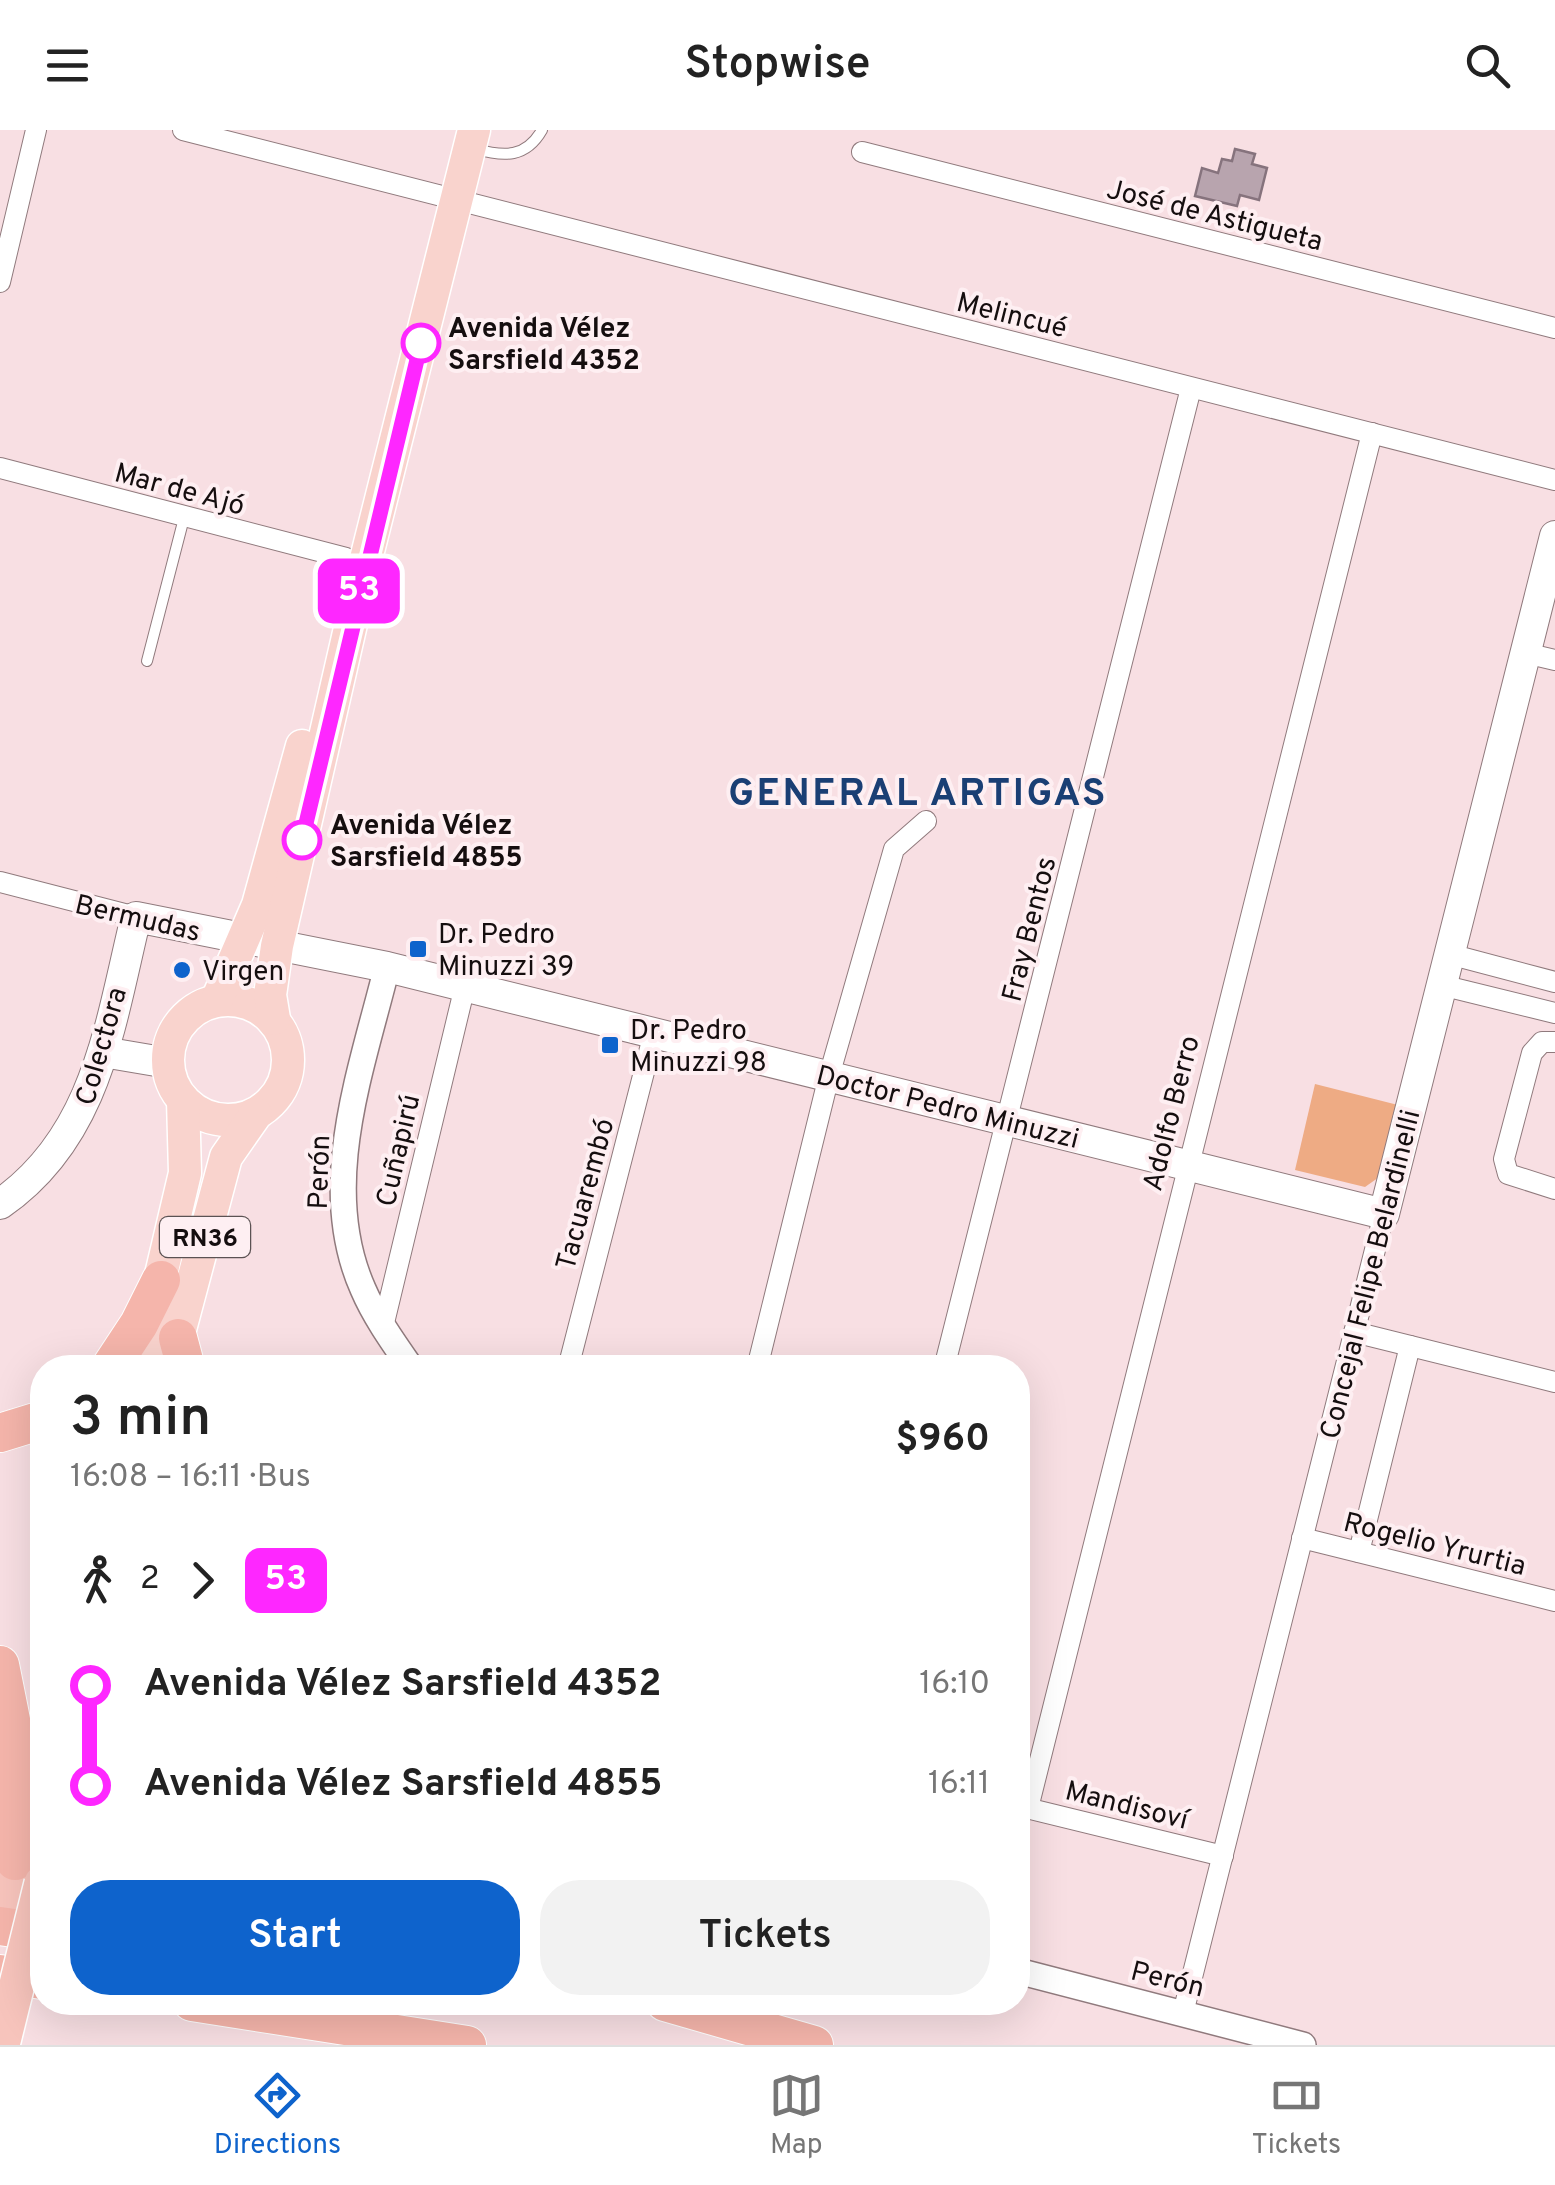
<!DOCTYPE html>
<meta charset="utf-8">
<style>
body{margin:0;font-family:Overpass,sans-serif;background:#f2f2f2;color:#222;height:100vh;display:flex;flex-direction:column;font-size:38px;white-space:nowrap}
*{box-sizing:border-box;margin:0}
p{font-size:32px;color:#767676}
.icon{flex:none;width:55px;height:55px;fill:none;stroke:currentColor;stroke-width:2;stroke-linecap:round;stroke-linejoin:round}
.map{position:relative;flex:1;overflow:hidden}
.side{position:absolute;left:30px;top:1225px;width:1000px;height:660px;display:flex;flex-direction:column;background:#fff;border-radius:40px;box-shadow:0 10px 40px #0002}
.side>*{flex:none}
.badge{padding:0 20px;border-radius:15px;font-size:35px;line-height:65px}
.map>.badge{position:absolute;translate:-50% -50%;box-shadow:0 0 0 5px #fff}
.legs{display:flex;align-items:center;gap:15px;height:110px;padding:0 40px;font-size:32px}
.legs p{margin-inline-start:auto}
.summary{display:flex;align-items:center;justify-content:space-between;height:170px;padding:0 40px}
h1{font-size:55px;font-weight:600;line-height:75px}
.primary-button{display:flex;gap:20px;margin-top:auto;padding:20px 40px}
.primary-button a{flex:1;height:115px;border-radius:40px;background:#0e63cc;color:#fff;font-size:40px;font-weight:600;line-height:115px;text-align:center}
.primary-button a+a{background:#f2f2f2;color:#222}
ul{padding:0 40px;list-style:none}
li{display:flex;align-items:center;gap:35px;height:100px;font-size:38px}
li i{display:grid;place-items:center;width:15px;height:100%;margin:0 12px;background:currentColor}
li i::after{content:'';width:25px;height:25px;margin:-12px;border:8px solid;border-radius:50%;background:#fff}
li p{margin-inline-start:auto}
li:first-child i{background:linear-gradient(#0000 50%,currentColor 0)}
li:last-child i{background:linear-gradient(currentColor 50%,#0000 0)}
header{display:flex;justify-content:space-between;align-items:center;height:130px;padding:0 40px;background:#fff;font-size:45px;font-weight:600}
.dock{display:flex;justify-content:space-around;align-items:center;height:140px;border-top:2px solid #e0e0e0;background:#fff;font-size:28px;color:#767676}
.dock a{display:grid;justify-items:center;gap:5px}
.dock .selected{color:#0e63cc}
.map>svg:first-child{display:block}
.green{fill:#eeab84}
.building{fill:#b8a4ae;stroke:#86737d;stroke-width:2.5}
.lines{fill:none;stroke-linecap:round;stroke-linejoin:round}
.service-casing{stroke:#907a7d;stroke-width:12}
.minor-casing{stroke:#907a7d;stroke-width:22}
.tertiary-casing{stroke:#907a7d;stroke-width:28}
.secondary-casing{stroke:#907a7d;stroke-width:32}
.primary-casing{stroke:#fff;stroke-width:35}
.trunk-casing{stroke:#fff;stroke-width:38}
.motorway-casing{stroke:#fff;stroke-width:40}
.service{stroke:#fff;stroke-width:10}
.minor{stroke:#fff;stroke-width:20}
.tertiary{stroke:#fff;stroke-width:25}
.secondary{stroke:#fff;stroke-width:30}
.primary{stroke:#f9d3cd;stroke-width:32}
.trunk{stroke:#f7c4bc;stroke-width:35}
.motorway{stroke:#f5b5ab;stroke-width:38}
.trunk-bridge-casing{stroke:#fff;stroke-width:38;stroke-linecap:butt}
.trunk-bridge{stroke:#f7c4bc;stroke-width:35}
.line-1-casing{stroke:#fff;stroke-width:22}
.line-1{stroke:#fe27ff;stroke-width:15}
.stop-1-dot{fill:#fff;stroke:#fe27ff;stroke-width:5}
.poi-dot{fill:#0e63cc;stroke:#feeff2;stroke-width:4}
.labels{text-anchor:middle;stroke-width:8;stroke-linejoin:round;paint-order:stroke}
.shield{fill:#feeff2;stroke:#5b5253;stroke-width:2.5}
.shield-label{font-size:25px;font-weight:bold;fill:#150e0f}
.street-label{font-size:28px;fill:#150e0f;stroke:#feeff2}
.stop-label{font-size:28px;font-weight:bold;fill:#150e0f;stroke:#feeff2;text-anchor:start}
.poi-label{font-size:28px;fill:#150e0f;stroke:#feeff2;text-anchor:start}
.district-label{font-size:38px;font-weight:bold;letter-spacing:2.5px;fill:#1a3f74;stroke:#feeff2}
</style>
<header><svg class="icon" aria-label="menu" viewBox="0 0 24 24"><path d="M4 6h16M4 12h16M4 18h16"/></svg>Stopwise<svg class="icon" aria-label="search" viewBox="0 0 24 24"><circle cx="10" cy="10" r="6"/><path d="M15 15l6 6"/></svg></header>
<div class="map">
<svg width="1555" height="1915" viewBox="0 0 1555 1915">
<rect width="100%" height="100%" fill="#f8dfe3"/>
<path class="green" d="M1315 954 1398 975 1382 1045 1365 1057 1295 1040Z"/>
<path class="building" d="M1235 19 1255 24 1252 34 1267 38 1259 70 1240 65 1237 76 1195 66 1202 38 1218 43 1222 29 1232 31Z"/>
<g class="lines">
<defs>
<g id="service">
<path d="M476 19C504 27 526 28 542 0"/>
<path d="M147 531 184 388"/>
</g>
<g id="minor">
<path d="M183 0 1555 350"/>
<path d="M862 22 1555 198"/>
<path d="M0 152 36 0"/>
<path d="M0 338 346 428"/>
<path d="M1525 523 1555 530"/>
<path d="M0 752 136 787"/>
<path d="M1449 824 1555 852"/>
<path d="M1441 855 1555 883"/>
<path d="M1555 912H1542L1532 923 1504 1029 1508 1044 1555 1059"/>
<path d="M383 1197 465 856"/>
<path d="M1354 1202 1555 1252"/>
<path d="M568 1238 654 903"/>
<path d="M757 1238 829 946 894 719 926 691"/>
<path d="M944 1238 1191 258"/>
<path d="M1302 1408 1555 1471"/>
<path d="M1359 1422 1410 1216"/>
<path d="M1018 1676 1223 1726"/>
<path d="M1028 1678 1372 303"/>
<path d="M1183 1883 1384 1084"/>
</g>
<g id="tertiary">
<path d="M387 837C362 939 317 1056 363 1159 375 1187 393 1212 411 1238"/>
<path d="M1018 1841 1303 1915"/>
</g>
<g id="secondary">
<path d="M103 922 168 933"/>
<path d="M0 1074C97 1007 110 894 136 787L387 837 1384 1084 1555 406"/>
</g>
<g id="primary">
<circle cx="228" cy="930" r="60"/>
<path d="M217 870 258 775 302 616"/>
<path d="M274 889 270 865 277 816 365 433 474 0"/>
<path d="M171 1233 226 1027 256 984"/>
<path d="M139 1238 185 1043 183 970"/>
<path d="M22 1702 42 1619"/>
</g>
<path id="trunk" d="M0 1793 15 1731"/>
<g id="motorway">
<path d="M178 1208 186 1238"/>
<path d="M110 1238 139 1194 161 1150"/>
<path d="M0 1303 42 1290"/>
<path d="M0 1535 13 1600 15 1731"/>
<path d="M0 1796 42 1802"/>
<path d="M0 1844 42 1850"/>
<path d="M192 1872 467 1915"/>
<path d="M665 1872 814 1915"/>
</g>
</defs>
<use href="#service" class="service-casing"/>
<use href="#minor" class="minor-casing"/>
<use href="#tertiary" class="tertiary-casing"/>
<use href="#secondary" class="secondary-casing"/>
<use href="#primary" class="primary-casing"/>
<use href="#trunk" class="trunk-casing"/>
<use href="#motorway" class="motorway-casing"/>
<use href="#service" class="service"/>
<use href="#minor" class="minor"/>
<use href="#tertiary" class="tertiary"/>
<use href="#secondary" class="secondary"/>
<use href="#primary" class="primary"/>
<use href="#trunk" class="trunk"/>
<use href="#motorway" class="motorway"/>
<defs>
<path id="trunk-bridge" d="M2 1915 42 1753"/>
</defs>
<use href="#trunk-bridge" class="trunk-bridge-casing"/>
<use href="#trunk-bridge" class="trunk-bridge"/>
</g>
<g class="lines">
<defs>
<path id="line-1" d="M302 710 421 213"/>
</defs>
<use href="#line-1" class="line-1-casing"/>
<use href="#line-1" class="line-1"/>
</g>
<g class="stop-1-dot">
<circle cx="421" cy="213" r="18"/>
<circle cx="302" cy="710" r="18"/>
</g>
<g class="poi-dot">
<rect x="408" y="809" width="20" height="20" rx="5"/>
<circle cx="182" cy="840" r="10"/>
<rect x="600" y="905" width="20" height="20" rx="5"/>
</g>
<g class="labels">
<rect class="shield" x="160" y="1087" width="90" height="40" rx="8"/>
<g class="shield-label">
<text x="205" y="1116">RN36</text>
</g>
<g class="street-label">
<text transform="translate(1215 84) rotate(14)" y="10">José de Astigueta</text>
<text transform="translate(1012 184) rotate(14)" y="10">Melincué</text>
<text transform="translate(180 358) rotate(15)" y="10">Mar de Ajó</text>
<text transform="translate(138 787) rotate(13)" y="10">Bermudas</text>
<text transform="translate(1028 799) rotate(-76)" y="10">Fray Bentos</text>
<text transform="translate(100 916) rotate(-74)" y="10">Colectora</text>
<text transform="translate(948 976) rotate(14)" y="10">Doctor Pedro Minuzzi</text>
<text transform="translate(1170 983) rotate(-76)" y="10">Adolfo Berro</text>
<text transform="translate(397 1020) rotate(-77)" y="10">Cuñapirú</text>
<text transform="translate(318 1042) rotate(-88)" y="10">Perón</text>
<text transform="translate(584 1064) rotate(-75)" y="10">Tacuarembó</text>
<text transform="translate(1369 1144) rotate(-76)" y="10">Concejal Felipe Belardinelli</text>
<text transform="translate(1435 1413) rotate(14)" y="10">Rogelio Yrurtia</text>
<text transform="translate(1127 1674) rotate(14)" y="10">Mandisoví</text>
<text transform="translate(1168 1848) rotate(14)" y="10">Perón</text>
</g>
<g class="stop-label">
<text x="448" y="207">Avenida Vélez<tspan x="448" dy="32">Sarsfield 4352</tspan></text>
<text x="330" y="704">Avenida Vélez<tspan x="330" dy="32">Sarsfield 4855</tspan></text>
</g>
<g class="poi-label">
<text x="438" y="813">Dr. Pedro<tspan x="438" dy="32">Minuzzi 39</tspan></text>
<text x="202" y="850">Virgen</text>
<text x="630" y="909">Dr. Pedro<tspan x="630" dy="32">Minuzzi 98</tspan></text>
</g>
<g class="district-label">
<text x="918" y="675">GENERAL ARTIGAS</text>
</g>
</g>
</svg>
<b class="badge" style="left:359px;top:461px;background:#fe27ff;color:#fff">53</b>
<section class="side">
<div class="summary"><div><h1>3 min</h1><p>16:08 – 16:11 · Bus</p></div><b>$960</b></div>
<div class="legs"><svg class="icon" aria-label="walk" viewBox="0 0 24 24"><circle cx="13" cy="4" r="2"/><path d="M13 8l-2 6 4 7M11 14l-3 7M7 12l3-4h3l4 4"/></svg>2<svg class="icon" aria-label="forward" viewBox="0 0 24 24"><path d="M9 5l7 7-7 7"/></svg><b class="badge" style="background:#fe27ff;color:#fff">53</b></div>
<ul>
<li><i style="color:#fe27ff"></i><b>Avenida Vélez Sarsfield 4352</b><p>16:10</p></li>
<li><i style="color:#fe27ff"></i><b>Avenida Vélez Sarsfield 4855</b><p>16:11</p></li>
</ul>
<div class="primary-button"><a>Start</a><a>Tickets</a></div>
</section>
</div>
<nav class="dock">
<a class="selected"><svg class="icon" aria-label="directions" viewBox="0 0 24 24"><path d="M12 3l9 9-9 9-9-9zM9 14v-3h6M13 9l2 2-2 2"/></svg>Directions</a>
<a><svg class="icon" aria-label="map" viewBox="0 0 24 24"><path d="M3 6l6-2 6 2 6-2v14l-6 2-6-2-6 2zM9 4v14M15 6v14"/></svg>Map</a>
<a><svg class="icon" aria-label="tickets" viewBox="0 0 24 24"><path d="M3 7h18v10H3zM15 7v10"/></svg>Tickets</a>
</nav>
